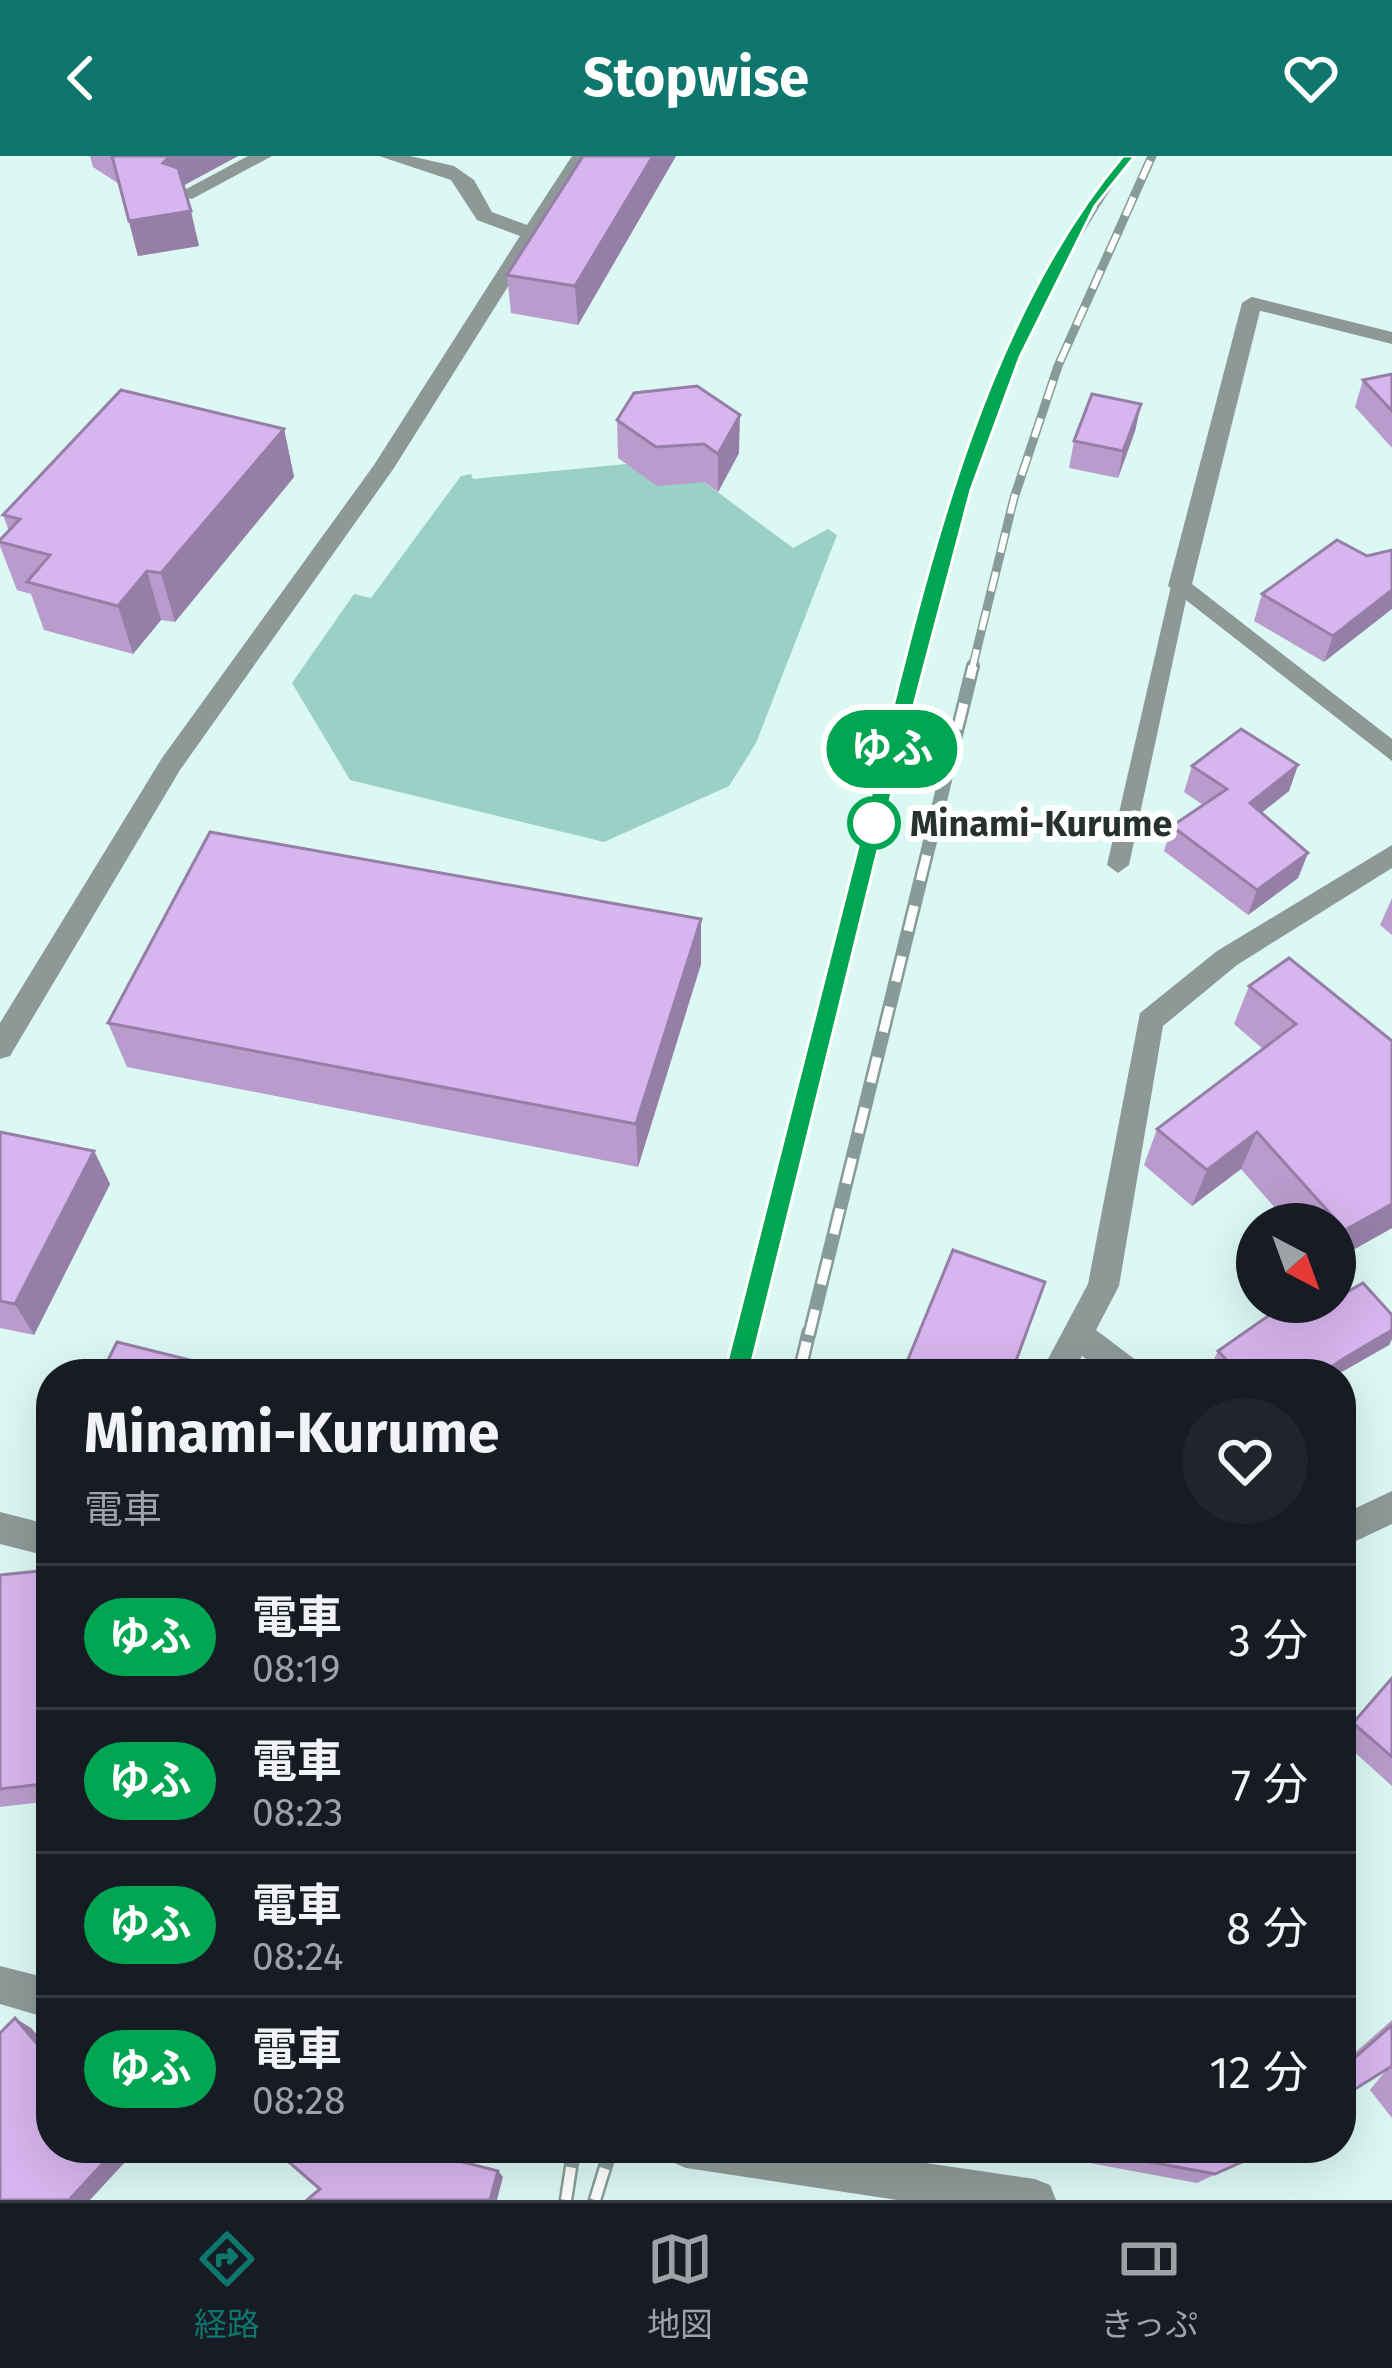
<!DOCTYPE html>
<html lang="ja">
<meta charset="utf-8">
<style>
body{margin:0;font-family:"Fira Sans","Noto Sans JP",sans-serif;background:#20242c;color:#f1f3f6;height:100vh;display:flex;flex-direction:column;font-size:45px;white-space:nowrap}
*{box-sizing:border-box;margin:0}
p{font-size:39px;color:#9ea1a6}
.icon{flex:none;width:66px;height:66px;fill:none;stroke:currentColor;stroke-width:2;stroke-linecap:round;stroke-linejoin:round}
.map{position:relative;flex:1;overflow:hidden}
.side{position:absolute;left:36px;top:1203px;width:1320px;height:804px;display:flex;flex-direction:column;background:#171b24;border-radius:48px;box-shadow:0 12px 48px #0002}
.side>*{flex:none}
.badge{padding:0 24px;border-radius:39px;font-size:42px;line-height:78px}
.needle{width:78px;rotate:139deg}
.fabs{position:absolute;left:1236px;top:1047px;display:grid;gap:24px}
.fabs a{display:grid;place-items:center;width:120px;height:120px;border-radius:50%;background:#171b24;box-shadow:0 12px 48px #0002;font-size:60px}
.map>.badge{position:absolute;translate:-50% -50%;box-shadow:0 0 0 6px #fff}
.round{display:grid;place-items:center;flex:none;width:126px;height:126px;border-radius:63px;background:#20242c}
.headline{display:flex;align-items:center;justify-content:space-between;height:204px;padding:0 48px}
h1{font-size:57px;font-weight:700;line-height:90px}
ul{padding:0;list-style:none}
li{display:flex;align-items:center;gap:36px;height:144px;padding:0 48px;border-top:3px solid #363941}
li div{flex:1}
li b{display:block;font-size:45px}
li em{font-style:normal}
li .badge{min-width:132px;font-weight:700;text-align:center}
header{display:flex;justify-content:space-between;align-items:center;height:156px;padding:0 48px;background:#0f766e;color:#fff;font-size:54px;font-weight:700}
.dock{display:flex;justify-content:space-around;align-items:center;height:168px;border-top:3px solid #363941;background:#171b24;font-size:33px;color:#9ea1a6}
.dock a{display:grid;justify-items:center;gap:6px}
.dock .selected{color:#0f766e}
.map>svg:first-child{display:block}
.green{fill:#9bd0c6}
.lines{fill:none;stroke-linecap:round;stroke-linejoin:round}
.service{fill:#8e9997;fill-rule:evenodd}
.minor{fill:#8e9997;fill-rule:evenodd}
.tertiary{fill:#8e9997;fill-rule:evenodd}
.rail-far2-casing{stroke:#879c98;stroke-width:9}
.rail-far1-casing{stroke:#879c98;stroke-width:14}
.rail-casing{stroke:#879c98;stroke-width:15}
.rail-far2{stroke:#fff;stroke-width:6;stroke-dasharray:20;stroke-linecap:butt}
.rail-far1{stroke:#fff;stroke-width:9;stroke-dasharray:26;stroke-linecap:butt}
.rail{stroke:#fff;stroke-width:10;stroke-dasharray:33;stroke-linecap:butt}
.wall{fill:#b99ccd}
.shaded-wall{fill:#967fa7}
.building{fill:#d7b5ee;stroke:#967fa7;stroke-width:3}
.line{fill:#00a651;stroke:#fff;stroke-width:3}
.stop-dot{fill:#fff;stroke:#00a651;stroke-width:6}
.labels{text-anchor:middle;stroke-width:12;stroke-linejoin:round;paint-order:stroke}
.stop-label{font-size:36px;font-weight:bold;fill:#273230;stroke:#fff;text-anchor:start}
</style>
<header><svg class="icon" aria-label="back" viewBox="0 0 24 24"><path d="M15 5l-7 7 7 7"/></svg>Stopwise<svg class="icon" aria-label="heart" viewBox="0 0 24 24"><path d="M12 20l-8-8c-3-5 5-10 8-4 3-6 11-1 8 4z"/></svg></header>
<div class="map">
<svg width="1392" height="2044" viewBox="0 0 1392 2044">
<rect width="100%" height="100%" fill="#dbf8f2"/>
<path class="green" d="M626 308 704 326 793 392 828 373 837 379 756 587 729 630 604 686 350 624 292 527 354 438 371 442 461 320 471 318 473 323Z"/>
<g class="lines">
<path class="service" d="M1180 424 1189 430 1129 709 1118 717 1107 709 1171 430Z"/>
<g class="minor">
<path d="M248 0H272L192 43 175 39Z"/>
<path d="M379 0H410L454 10 474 24 492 56 527 69 572 0H590L394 312 180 614 10 900 0 903V867L162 602 374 309 520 80 477 64 451 24Z"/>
<path d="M1252 141 1262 147 1192 428 1392 583V605L1168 430 1242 147Z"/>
<path d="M1392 689V712L1237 809 1163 870 1119 1130 1096 1174 1141 1208 1146 1218H1105L1082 1200 1073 1218H1040L1088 1128 1140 857 1217 795Z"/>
<path d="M1392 1335V1368L1341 1392V1359Z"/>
<path d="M0 1356 51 1369V1401L0 1388Z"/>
</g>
<g class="tertiary">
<path d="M1252 141 1392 176V188L1245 151 1242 147Z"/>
<path d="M0 1810 51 1823V1863L0 1848Z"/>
<path d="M666 1992H823L1035 2023 1050 2029 1056 2044H897L686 2012 672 2006Z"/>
</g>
<defs>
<g id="rail-far2">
<path d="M912 513C962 322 1013 163 1128 0"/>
<path d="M972 513 1014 342 1058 210 1152 0"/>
</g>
<g id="rail-far1">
<path d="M746 1179 912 510"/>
<path d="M809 1179 973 510"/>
</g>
<g id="rail">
<path d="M737 1218 747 1176"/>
<path d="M799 1218 809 1176"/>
<path d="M566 2044 574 1992"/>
<path d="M595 2044 611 1992"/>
</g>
</defs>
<use href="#rail-far2" class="rail-far2-casing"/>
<use href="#rail-far1" class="rail-far1-casing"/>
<use href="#rail" class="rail-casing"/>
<use href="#rail-far2" class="rail-far2"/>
<use href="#rail-far1" class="rail-far1"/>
<use href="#rail" class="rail"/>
</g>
<g class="wall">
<path d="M90 0H238L183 30 199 90 138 100 119 28 93 11Z"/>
<path d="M583 0H676L578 169 511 157 507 119Z"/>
<path d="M1392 218V292L1355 251 1363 224Z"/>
<path d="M1141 248 1135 275 1118 322 1069 312 1074 285Z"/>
<path d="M617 264 739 297 718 336 704 326 657 330 618 302Z"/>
<path d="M284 273 294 321 175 466 161 464 133 498 44 474 31 438 17 434 0 390V384L9 375 3 359Z"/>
<path d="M1367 400 1324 506 1254 465 1262 438Z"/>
<path d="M1298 609 1289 635 1261 657 1308 697 1298 722 1248 759 1164 695 1172 670 1203 649 1184 636 1192 610Z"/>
<path d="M1392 742V779L1380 769Z"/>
<path d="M701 763V808L638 1011 127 911 108 867Z"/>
<path d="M1249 830 1392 885V1072L1335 1104V1068H1289L1241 1013 1192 1050 1144 1009 1157 973 1263 893 1234 868Z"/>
<path d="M0 976 94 995 110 1028 34 1179 0 1172Z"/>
<path d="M1392 1159V1183L1389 1189 1338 1218H1211L1208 1215 1218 1195 1295 1165Z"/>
<path d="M51 1416V1645L0 1651V1419Z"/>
<path d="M1392 1521V1630L1341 1584V1580Z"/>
<path d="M1392 1864V1962L1370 1934 1387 1913 1341 1940V1909Z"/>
<path d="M1009 1992H1238L1246 2004 1197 2027Z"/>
</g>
<g class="shaded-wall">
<path d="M170 0H238L184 29 171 41 163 7Z"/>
<path d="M653 0H676L578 169 575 130Z"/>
<path d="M191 55 199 90 138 100 129 65Z"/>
<path d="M1141 248 1135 275 1118 322 1123 295Z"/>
<path d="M740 259 739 297 718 336V298Z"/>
<path d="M284 273 294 321 175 466 161 417Z"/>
<path d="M147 415 161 464 133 498 118 450Z"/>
<path d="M1392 434V453L1324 506 1333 480Z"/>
<path d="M1298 609 1289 635 1241 673 1250 647Z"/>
<path d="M1308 697 1298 722 1248 759 1257 734Z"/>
<path d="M701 763V808L638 1011 636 968Z"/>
<path d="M1257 976 1241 1013 1192 1050 1207 1014Z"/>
<path d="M94 995 110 1028 34 1179 15 1148Z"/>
<path d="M1392 1048V1072L1335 1104V1091L1345 1074Z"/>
<path d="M1045 1126 1013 1218H1011Z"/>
<path d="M1392 1174V1183L1389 1189 1338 1218H1321L1343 1203Z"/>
<path d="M49 1414 51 1416V1497L43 1487Z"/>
<path d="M15 1862 31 1872 51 1894V1904Z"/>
<path d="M117 1992H138L90 2044H69Z"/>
<path d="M498 2015 503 2021 497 2044H490Z"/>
</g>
<g class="building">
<path d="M112 0H170L163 7 178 12 191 55 129 65Z"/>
<path d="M583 0H653L575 130 507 119Z"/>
<path d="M1392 218V255L1363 224Z"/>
<path d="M697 230 740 259 718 298 704 288 656 291 617 264 634 237Z"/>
<path d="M121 234 284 273 161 417 147 415 118 450 27 426 50 399 0 386V384L20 363 3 359Z"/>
<path d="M1092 238 1141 248 1123 295 1074 285Z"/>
<path d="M1337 384 1367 400 1392 394V434L1333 480 1262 438Z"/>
<path d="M1241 573 1298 609 1250 647 1308 697 1257 734 1172 670 1227 633 1192 610Z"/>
<path d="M210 676 701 763 636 968 108 867Z"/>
<path d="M1289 802 1392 885V1048L1345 1074 1257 976 1207 1014 1157 973 1296 868 1249 830Z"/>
<path d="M0 976 94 995 15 1148 0 1145Z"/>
<path d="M953 1094 1045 1126 1011 1218H902Z"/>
<path d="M1363 1127 1392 1159V1174L1343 1203 1321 1218H1240L1218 1195 1281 1151 1295 1165 1329 1146H1335V1143Z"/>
<path d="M117 1186 246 1218H101Z"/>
<path d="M574 1208 637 1216 636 1218H572Z"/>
<path d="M49 1414 43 1487 51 1485V1627L0 1633V1419Z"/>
<path d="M1392 1522V1601L1353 1567Z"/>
<path d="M15 1862 51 1904V1992H117L69 2044H0V1877Z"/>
<path d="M1392 1869V1910L1355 1933 1341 1914Z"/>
<path d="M288 1992H409L498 2015 490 2044H307L320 2033 282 2000Z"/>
<path d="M1074 1992H1238L1246 2004 1215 2018Z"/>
</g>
<path class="line" d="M1123 0H1135L1095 50 1020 201 971 334 908 572 749 1218 737 1229 724 1218C770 1036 817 853 863 671 920 447 973 178 1123 0Z"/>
<circle class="stop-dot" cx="874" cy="667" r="24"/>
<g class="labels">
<g class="stop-label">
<text x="910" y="680">Minami-Kurume</text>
</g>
</g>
</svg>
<div class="fabs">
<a><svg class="needle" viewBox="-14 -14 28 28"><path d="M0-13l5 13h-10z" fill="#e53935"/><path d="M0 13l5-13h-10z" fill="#9ea1a6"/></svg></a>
</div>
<b class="badge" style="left:892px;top:593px;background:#00a651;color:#fff">ゆふ</b>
<section class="side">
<div class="headline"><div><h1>Minami-Kurume</h1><p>電車</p></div><a class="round"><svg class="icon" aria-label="heart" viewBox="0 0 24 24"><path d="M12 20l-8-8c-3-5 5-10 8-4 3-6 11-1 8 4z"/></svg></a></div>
<ul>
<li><span class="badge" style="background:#00a651;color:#fff">ゆふ</span><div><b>電車</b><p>08:19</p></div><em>3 分</em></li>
<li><span class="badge" style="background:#00a651;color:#fff">ゆふ</span><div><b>電車</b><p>08:23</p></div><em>7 分</em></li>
<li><span class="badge" style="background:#00a651;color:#fff">ゆふ</span><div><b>電車</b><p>08:24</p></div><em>8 分</em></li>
<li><span class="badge" style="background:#00a651;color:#fff">ゆふ</span><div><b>電車</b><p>08:28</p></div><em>12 分</em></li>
</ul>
</section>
</div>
<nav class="dock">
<a class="selected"><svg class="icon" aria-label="directions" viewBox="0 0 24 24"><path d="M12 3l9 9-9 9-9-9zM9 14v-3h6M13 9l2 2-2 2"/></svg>経路</a>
<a><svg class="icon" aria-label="map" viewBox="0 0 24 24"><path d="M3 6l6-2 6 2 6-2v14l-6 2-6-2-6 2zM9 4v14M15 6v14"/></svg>地図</a>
<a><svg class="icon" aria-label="tickets" viewBox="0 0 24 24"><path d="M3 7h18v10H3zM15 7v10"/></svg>きっぷ</a>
</nav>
